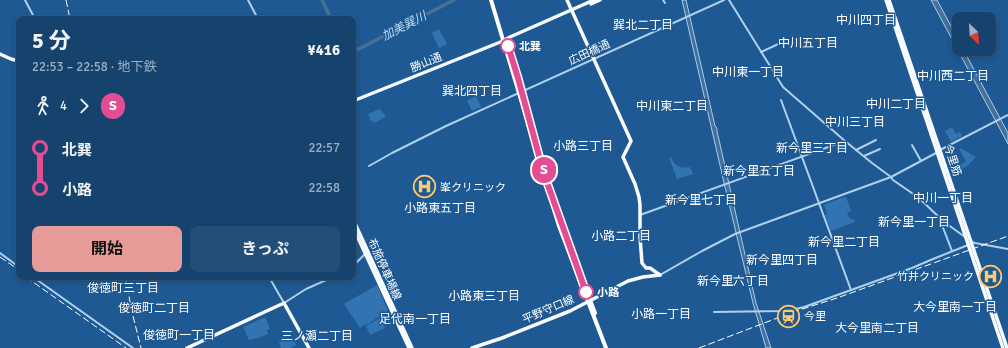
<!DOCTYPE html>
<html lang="ja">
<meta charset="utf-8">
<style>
body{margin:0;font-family:Signika,"Noto Sans JP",sans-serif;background:#234e76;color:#f1f3f6;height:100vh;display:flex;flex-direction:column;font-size:15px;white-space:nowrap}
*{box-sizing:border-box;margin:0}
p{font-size:13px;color:#9eb0c2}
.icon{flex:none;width:22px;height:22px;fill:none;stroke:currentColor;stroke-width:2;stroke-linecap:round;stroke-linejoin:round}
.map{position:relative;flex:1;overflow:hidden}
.side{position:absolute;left:16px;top:16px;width:340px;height:264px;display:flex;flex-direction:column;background:#16436e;border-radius:8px;box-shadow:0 2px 6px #0003,0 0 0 1px #355c81}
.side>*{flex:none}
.badge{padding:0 8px;border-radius:13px;font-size:14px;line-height:26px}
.needle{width:26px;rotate:155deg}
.buttons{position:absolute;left:952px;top:12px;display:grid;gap:8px}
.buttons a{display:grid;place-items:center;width:44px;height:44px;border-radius:8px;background:#16436e;box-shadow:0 2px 6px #0003,0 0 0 1px #355c81;font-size:20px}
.map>.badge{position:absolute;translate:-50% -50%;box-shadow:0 0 0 2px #fff}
.legs{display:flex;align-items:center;gap:6px;height:44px;padding:0 16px;font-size:13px}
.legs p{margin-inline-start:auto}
.overview{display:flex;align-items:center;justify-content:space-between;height:68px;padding:0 16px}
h1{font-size:22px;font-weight:700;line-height:30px}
.button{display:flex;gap:8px;margin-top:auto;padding:8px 16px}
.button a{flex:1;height:46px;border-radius:8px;background:#e69b98;color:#111;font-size:16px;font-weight:700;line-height:46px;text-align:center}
.button a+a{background:#234e76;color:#f1f3f6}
ul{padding:0 16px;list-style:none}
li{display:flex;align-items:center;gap:14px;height:40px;font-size:15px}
li i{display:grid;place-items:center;width:6px;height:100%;margin:0 5px;background:currentColor}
li i::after{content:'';width:10px;height:10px;margin:-5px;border:3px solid;border-radius:50%;background:#16436e}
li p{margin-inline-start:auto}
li:first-child i{background:linear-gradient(#0000 50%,currentColor 0)}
li:last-child i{background:linear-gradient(currentColor 50%,#0000 0)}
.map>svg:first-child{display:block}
.green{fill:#3274b1}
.water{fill:#477099;stroke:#a4ccf0}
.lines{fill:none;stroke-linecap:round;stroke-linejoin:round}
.river{stroke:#477099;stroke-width:3.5}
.minor{stroke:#b0d1ee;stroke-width:2}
.major{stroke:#f8fbff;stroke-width:3.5}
.highway{stroke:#fff;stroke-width:4}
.rail{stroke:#fff;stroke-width:1;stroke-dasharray:7 3;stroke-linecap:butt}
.line-1-casing{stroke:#fff;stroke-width:9}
.line-1{stroke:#e44d93;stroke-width:6}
.stop-1-dot{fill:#fff;stroke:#e44d93;stroke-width:2}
.labels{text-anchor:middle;stroke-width:3;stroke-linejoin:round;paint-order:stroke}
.stop-label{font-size:11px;font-weight:bold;fill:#fff;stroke:#1e5993;text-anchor:start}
.street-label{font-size:11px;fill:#fff;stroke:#1e5993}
.poi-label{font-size:11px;fill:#fff;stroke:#1e5993;text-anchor:start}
.neighbourhood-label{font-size:12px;fill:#fff;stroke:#1e5993}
.water-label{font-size:12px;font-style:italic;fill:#bddaf5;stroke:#1e5993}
</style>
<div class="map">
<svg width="1008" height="348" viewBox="0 0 1008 348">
<rect width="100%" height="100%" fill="#1e5993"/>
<g class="green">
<path d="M439 29 447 44 439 48 432 33Z"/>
<path d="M476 96 481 107 472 111 467 101Z"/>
<path d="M380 109 386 117 374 123 372 120 371 121 368 114Z"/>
<path d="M952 127 956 134 960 132 962 136 951 142 945 131Z"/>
<path d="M960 148 976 157 970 163V164L962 169 960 165 966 161 959 149Z"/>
<path d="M671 157C674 166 681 169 690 167L693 174 677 179 669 158Z"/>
<path d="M844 197H846L851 211 847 213 850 219H854L855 222 831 231 825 215 827 214 824 205Z"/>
<path d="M377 285 388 311 366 325 365 324 360 328 344 304Z"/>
<path d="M265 317 270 329 267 330 268 334 258 338H256L249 340 243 327Z"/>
<path d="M380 318 385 328 370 335 366 326Z"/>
<path d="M288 336 291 341 294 340 296 345 290 348H281L279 342Z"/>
</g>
<g class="water">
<path d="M682 0H686L715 126 717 128V131L756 303 771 348H766L753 303 725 187Z"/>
<path d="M931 0H937L959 41V49H963L1008 133V144Z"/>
</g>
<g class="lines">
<g class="river">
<path d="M322 0 331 19"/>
<path d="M353 52 454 0"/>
</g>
<g class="minor">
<path d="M25 0 35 19"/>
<path d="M248 0 258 19"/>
<path d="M663 0 665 3"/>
<path d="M729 0 783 87 845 141 872 163 891 177 893 180 919 198 943 221 947 224 965 237"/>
<path d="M761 52 789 39"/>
<path d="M781 100 851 290"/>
<path d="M912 145 921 161"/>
<path d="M856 150 876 140"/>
<path d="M940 150 1008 115"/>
<path d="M864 156 880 149"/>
<path d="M369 166 392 153 446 126 724 0"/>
<path d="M640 215 845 141"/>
<path d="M943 221 942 225 952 251"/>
<path d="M972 242 975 243 1008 249"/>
<path d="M0 253 19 267"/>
<path d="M353 266 365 254"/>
<path d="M660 275 702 251 735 234 891 177 936 153"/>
<path d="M33 277 133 348"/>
<path d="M269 277 284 303 306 289 333 277"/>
<path d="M714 312 787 311 804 307 912 268 933 259 968 245"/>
</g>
<g class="major">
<path d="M567 0 631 141 623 157 635 184 639 197 640 205V237L642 263 646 268H650L660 275"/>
<path d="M886 0 1003 348"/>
<path d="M889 0 1007 348"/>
<path d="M591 4 600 0"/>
<path d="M0 54 11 59 19 61"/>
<path d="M353 101 503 41 510 37 594 0"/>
<path d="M353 219 412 348"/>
<path d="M353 227 409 348"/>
<path d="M187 348 284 303 309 348"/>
<path d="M472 348 502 338 570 311 628 281 643 277 660 275"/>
</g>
<g class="highway">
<path d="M491 0 559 226 606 348"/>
<path d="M516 75 531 124"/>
<path d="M534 136 540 155"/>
<path d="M572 254 595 313"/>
</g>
<g class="rail">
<path d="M66 0 70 19"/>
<path d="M0 257 19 270"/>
<path d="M26 277 126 348"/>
<path d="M125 277 133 316 141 348"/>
<path d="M699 348 793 312 837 298 1008 236"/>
</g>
</g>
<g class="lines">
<defs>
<path id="line-1" d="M508 46 518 78 544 174 586 292"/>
</defs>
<use href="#line-1" class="line-1-casing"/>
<use href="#line-1" class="line-1"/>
</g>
<defs>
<symbol id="hospital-ring" viewBox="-11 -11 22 22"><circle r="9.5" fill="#1e5993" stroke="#fdca70" stroke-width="1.5"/><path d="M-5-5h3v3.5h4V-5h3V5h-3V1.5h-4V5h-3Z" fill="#fdca70"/></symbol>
<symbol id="station-ring" viewBox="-11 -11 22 22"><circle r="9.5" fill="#1e5993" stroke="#fdca70" stroke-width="1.5"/><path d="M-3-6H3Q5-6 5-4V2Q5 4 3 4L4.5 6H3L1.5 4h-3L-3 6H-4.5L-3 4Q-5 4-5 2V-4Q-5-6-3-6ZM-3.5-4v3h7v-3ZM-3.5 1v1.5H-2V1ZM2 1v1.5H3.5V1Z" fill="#fdca70"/></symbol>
</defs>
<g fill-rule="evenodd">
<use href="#hospital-ring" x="412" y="174" width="25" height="25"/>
<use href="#hospital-ring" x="978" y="264" width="25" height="25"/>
<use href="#station-ring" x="776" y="304" width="25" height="25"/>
</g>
<g class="stop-1-dot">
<circle cx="508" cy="46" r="7"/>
<circle cx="586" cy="292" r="7"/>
</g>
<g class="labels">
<g class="stop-label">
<text x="519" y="50">北巽</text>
<text x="597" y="296">小路</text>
</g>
<g class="street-label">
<text transform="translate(589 52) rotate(-25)" y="4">広田橋通</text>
<text transform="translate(426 62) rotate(-22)" y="4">勝山通</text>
<text transform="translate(953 160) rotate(72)" y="4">今里筋</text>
<text transform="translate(385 269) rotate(66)" y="4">布施停車場線</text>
<text transform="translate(548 309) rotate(-23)" y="4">平野守口線</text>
</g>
<g class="poi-label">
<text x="440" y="191">峯クリニック</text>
<text x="974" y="280" text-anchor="end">竹井クリニック</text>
<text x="804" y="320">今里</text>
</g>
<g class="neighbourhood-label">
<text x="866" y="24">中川四丁目</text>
<text x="643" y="29">巽北二丁目</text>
<text x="808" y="47">中川五丁目</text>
<text x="748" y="76">中川東一丁目</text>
<text x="953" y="80">中川西二丁目</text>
<text x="472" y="95">巽北四丁目</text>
<text x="896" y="108">中川二丁目</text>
<text x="672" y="110">中川東二丁目</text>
<text x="855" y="126">中川三丁目</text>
<text x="583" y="150">小路三丁目</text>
<text x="812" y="152">新今里三丁目</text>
<text x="759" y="175">新今里五丁目</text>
<text x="943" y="202">中川一丁目</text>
<text x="701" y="204">新今里七丁目</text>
<text x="440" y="212">小路東五丁目</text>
<text x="914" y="226">新今里一丁目</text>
<text x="621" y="240">小路二丁目</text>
<text x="844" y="246">新今里二丁目</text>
<text x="782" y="264">新今里四丁目</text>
<text x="733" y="285">新今里六丁目</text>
<text x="123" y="292">俊徳町三丁目</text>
<text x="484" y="300">小路東三丁目</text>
<text x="955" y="311">大今里南一丁目</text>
<text x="154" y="312">俊徳町二丁目</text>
<text x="661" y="318">小路一丁目</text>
<text x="415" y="323">足代南一丁目</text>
<text x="877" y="332">大今里南二丁目</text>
<text x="179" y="339">俊徳町一丁目</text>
<text x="317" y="340">三ノ瀬二丁目</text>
</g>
<g class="water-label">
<text transform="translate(404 26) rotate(-27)" y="4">加美巽川</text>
</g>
</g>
</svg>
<div class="buttons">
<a><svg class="needle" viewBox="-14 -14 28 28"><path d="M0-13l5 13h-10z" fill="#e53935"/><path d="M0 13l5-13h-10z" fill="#9eb0c2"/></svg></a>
</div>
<b class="badge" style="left:544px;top:170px;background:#e44d93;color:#fff">S</b>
<section class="side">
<div class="overview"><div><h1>5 分</h1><p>22:53 – 22:58 · 地下鉄</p></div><b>¥416</b></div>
<div class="legs"><svg class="icon" aria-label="walk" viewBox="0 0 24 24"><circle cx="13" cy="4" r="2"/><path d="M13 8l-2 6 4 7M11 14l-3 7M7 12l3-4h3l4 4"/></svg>4<svg class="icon" aria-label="forward" viewBox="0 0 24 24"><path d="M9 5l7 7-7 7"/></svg><b class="badge" style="background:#e44d93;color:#fff">S</b></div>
<ul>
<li><i style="color:#e44d93"></i><b>北巽</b><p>22:57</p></li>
<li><i style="color:#e44d93"></i><b>小路</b><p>22:58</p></li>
</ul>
<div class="button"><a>開始</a><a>きっぷ</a></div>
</section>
</div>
